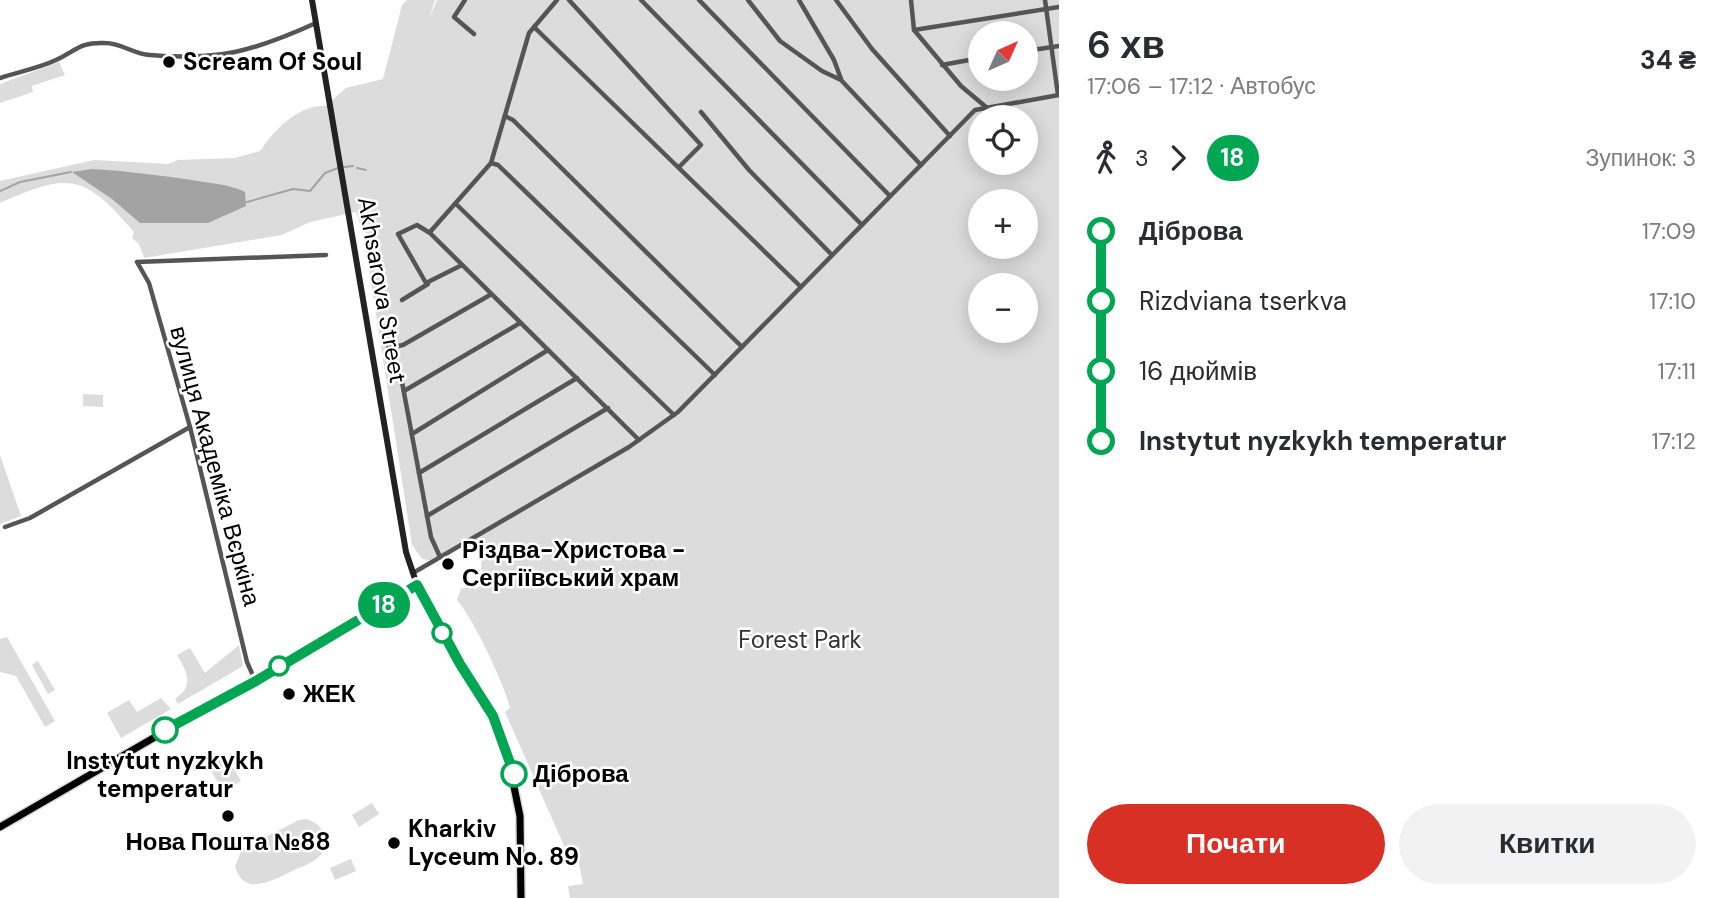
<!DOCTYPE html>
<html lang="uk">
<meta charset="utf-8">
<style>
body{margin:0;font-family:"DM Sans",sans-serif;background:#f2f2f3;color:#2b2b33;height:100vh;display:flex;flex-direction:column;font-size:26px;white-space:nowrap}
*{box-sizing:border-box;margin:0}
p{font-size:23px;color:#7c7c81}
.icon{flex:none;width:38px;height:38px;fill:none;stroke:currentColor;stroke-width:2;stroke-linecap:round;stroke-linejoin:round}
.map{position:relative;flex:1;overflow:hidden}
.panel{display:flex;flex-direction:column;background:#fff;width:665px}
.panel>*{flex:none}
.badge{padding:0 14px;border-radius:23px;font-size:24px;line-height:46px}
.needle{width:46px;rotate:45deg}
.controls{position:absolute;left:968px;top:21px;display:grid;gap:14px}
.controls a{display:grid;place-items:center;width:70px;height:70px;border-radius:50%;background:#fff;box-shadow:0 4px 18px #0003;font-size:35px}
.map>.badge{position:absolute;translate:-50% -50%;box-shadow:0 0 0 4px #fff}
.legs{display:flex;align-items:center;gap:10px;height:77px;padding:0 28px;font-size:23px}
.legs p{margin-inline-start:auto}
.summary{display:flex;align-items:center;justify-content:space-between;height:119px;padding:0 28px}
h1{font-size:38px;font-weight:600;line-height:52px}
.primary-button{display:flex;gap:14px;margin-top:auto;padding:14px 28px}
.primary-button a{flex:1;height:80px;border-radius:42px;background:#d93025;color:#fff;font-size:28px;font-weight:600;line-height:80px;text-align:center}
.primary-button a+a{background:#f2f2f3;color:#2b2b33}
ul{padding:0 28px;list-style:none}
li{display:flex;align-items:center;gap:24px;height:70px;font-size:26px}
li i{display:grid;place-items:center;width:10px;height:100%;margin:0 9px;background:currentColor}
li i::after{content:'';width:18px;height:18px;margin:-9px;border:5px solid;border-radius:50%;background:#fff}
li p{margin-inline-start:auto}
li:first-child i{background:linear-gradient(#0000 50%,currentColor 0)}
li:last-child i{background:linear-gradient(currentColor 50%,#0000 0)}
main{display:flex;flex:1;min-height:0}
.map>svg:first-child{display:block}
.green{fill:#dcdcdc;fill-rule:evenodd}
.water{fill:#a3a3a3}
.lines{fill:none;stroke-linecap:round;stroke-linejoin:round}
.stream{stroke:#a3a3a3;stroke-width:2}
.primary-casing{stroke:#dbdbdb;stroke-width:10}
.minor{stroke:#555;stroke-width:4.5}
.secondary{stroke:#222;stroke-width:6}
.primary{stroke:#000;stroke-width:7}
.line-1-casing{stroke:#fff;stroke-width:16}
.line-1{stroke:#00a651;stroke-width:10}
.poi-dot{fill:#000;stroke:#fff;stroke-width:2.5}
.stop-1-dot{fill:#fff;stroke:#00a651;stroke-width:3.5}
.labels{text-anchor:middle;stroke-width:5;stroke-linejoin:round;paint-order:stroke}
.poi-label{font-size:24px;font-weight:bold;fill:#000;stroke:#fff;text-anchor:start}
.street-label{font-size:24px;fill:#000;stroke:#fff}
.park-label{font-size:24px;fill:#333;stroke:#fff}
.stop-label{font-size:24px;font-weight:bold;fill:#000;stroke:#fff}
</style>
<main>
<div class="map">
<svg width="1059" height="898" viewBox="0 0 1059 898">
<rect width="100%" height="100%" fill="#fff"/>
<g class="green">
<path d="M407 0H435L429 19 437 0H1059V898H570L568 886 583 884 579 864 565 848 505 712 510 708C505 685 473 618 457 600L461 589 470 586 476 589 486 582 487 578 481 569 482 552 461 556 463 548 460 545 430 560 422 559 412 545 364 237 367 233 362 230 356 212 310 222 282 235 144 258 139 244 132 238 134 232C84 174 70 172 0 203V181L94 160 168 164 178 160 235 158 260 151C274 130 299 104 325 106L346 88 383 79 402 5ZM980 33H1026V79H980ZM980 117H1026V163H980ZM980 201H1026V247H980ZM980 285H1026V331H980Z"/>
<path d="M59 62 65 75 32 86 33 92 0 103V84Z"/>
<path d="M83 394 103 395V407L83 406Z"/>
<path d="M0 455 21 516 0 524Z"/>
<path d="M7 637 55 721 45 727 16 676 0 672V639Z"/>
<path d="M239 645 243 666 178 704 175 699C195 686 187 672 177 655L190 648 205 673Z"/>
<path d="M38 661 55 690 48 694 32 665Z"/>
<path d="M161 698 171 709 121 738 107 713 129 700 137 712Z"/>
<path d="M225 753 241 781 223 791 207 764Z"/>
<path d="M372 803 379 814 359 827 352 815Z"/>
<path d="M306 819C321 823 332 838 322 853 316 862 303 866 294 870 274 880 243 898 235 866L242 849 299 820Z"/>
<path d="M351 859 356 871 335 880 330 868Z"/>
</g>
<path class="water" d="M92 169C126 171 158 175 192 180 212 184 226 183 245 192L246 206 208 223H140L112 199 72 172Z"/>
<g class="lines">
<g class="stream">
<path d="M344 167 353 166"/>
<path d="M357 168 366 170"/>
<path d="M0 191 20 182 71 172"/>
<path d="M247 202 293 189 310 191 325 173 338 168"/>
</g>
<defs>
<path id="primary" d="M0 827 417 585 460 664 493 716 505 743 520 816 521 898"/>
</defs>
<use href="#primary" class="primary-casing"/>
<g class="minor">
<path d="M465 0 454 17 474 34"/>
<path d="M569 0 701 145 679 167"/>
<path d="M641 0 862 225"/>
<path d="M699 0 890 196"/>
<path d="M748 0 780 41 822 71 841 80 921 165"/>
<path d="M799 0 834 60 841 79"/>
<path d="M836 0 872 49 950 136"/>
<path d="M911 0 914 30 961 86 986 107"/>
<path d="M1045 0 1058 95"/>
<path d="M534 27 801 287"/>
<path d="M914 30 1059 7"/>
<path d="M1026 51 1059 46"/>
<path d="M942 65 980 58"/>
<path d="M0 78C18 72 39 68 56 60 76 51 79 42 105 43 122 43 133 54 150 55 220 61 254 51 316 23"/>
<path d="M701 112 749 170 832 255"/>
<path d="M505 116 513 120 742 347"/>
<path d="M491 163 498 165 715 375"/>
<path d="M456 204 674 415"/>
<path d="M430 232 491 163 529 33 557 0"/>
<path d="M462 265 426 283 398 234 417 225 430 233 639 440"/>
<path d="M402 300 428 284"/>
<path d="M388 348 403 345 490 295"/>
<path d="M402 382 431 537 440 557"/>
<path d="M404 391 520 323"/>
<path d="M412 434 548 350"/>
<path d="M419 473 577 378"/>
<path d="M427 516 608 408"/>
<path d="M5 527 30 518 190 427"/>
<path d="M413 573 629 447 678 412 975 110 1059 95"/>
<path d="M255 680 247 662 190 427 149 283 137 262 326 255"/>
</g>
<path class="secondary" d="M312 0 406 552 417 585"/>
<use href="#primary" class="primary"/>
</g>
<g class="lines">
<defs>
<path id="line-1" d="M165 730 256 681 417 585 460 664 493 716 514 774"/>
</defs>
<use href="#line-1" class="line-1-casing"/>
<use href="#line-1" class="line-1"/>
</g>
<g class="poi-dot">
<circle cx="169" cy="62" r="7"/>
<circle cx="448" cy="564" r="7"/>
<circle cx="289" cy="694" r="7"/>
<circle cx="228" cy="816" r="7"/>
<circle cx="394" cy="843" r="7"/>
</g>
<g class="stop-1-dot">
<circle cx="442" cy="633" r="9"/>
<circle cx="279" cy="666" r="9"/>
<circle cx="165" cy="730" r="12"/>
<circle cx="514" cy="774" r="12"/>
</g>
<g class="labels">
<g class="poi-label">
<text x="183" y="70">Scream Of Soul</text>
<text x="462" y="558">Різдва-Христова -<tspan x="462" dy="28">Сергіївський храм</tspan></text>
<text x="303" y="702">ЖЕК</text>
<text x="408" y="837">Kharkiv<tspan x="408" dy="28">Lyceum No. 89</tspan></text>
<text x="228" y="850" text-anchor="middle">Нова Пошта №88</text>
</g>
<g class="street-label">
<text transform="translate(382 290) rotate(80)" y="8">Akhsarova Street</text>
<text transform="translate(215 466) rotate(75)" y="8">вулиця Академіка Вєркіна</text>
</g>
<g class="park-label">
<text x="800" y="648">Forest Park</text>
</g>
<g class="stop-label">
<text x="165" y="769">Instytut nyzkykh<tspan x="165" dy="28">temperatur</tspan></text>
<text x="533" y="782" text-anchor="start">Діброва</text>
</g>
</g>
</svg>
<div class="controls">
<a><svg class="needle" viewBox="-14 -14 28 28"><path d="M0-13l5 13h-10z" fill="#e53935"/><path d="M0 13l5-13h-10z" fill="#7c7c81"/></svg></a>
<a><svg class="icon" aria-label="locate" viewBox="0 0 24 24"><circle cx="12" cy="12" r="6"/><path d="M12 2v4M12 18v4M2 12h4M18 12h4"/></svg></a>
<a>+</a>
<a>−</a>
</div>
<b class="badge" style="left:384px;top:605px;background:#00a651;color:#fff">18</b>
</div>
<section class="panel">
<div class="summary"><div><h1>6 хв</h1><p>17:06 – 17:12 · Автобус</p></div><b>34 ₴</b></div>
<div class="legs"><svg class="icon" aria-label="walk" viewBox="0 0 24 24"><circle cx="13" cy="4" r="2"/><path d="M13 8l-2 6 4 7M11 14l-3 7M7 12l3-4h3l4 4"/></svg>3<svg class="icon" aria-label="forward" viewBox="0 0 24 24"><path d="M9 5l7 7-7 7"/></svg><b class="badge" style="background:#00a651;color:#fff">18</b><p>Зупинок: 3</p></div>
<ul>
<li><i style="color:#00a651"></i><b>Діброва</b><p>17:09</p></li>
<li><i style="color:#00a651"></i><span>Rizdviana tserkva</span><p>17:10</p></li>
<li><i style="color:#00a651"></i><span>16 дюймів</span><p>17:11</p></li>
<li><i style="color:#00a651"></i><b>Instytut nyzkykh temperatur</b><p>17:12</p></li>
</ul>
<div class="primary-button"><a>Почати</a><a>Квитки</a></div>
</section>
</main>
